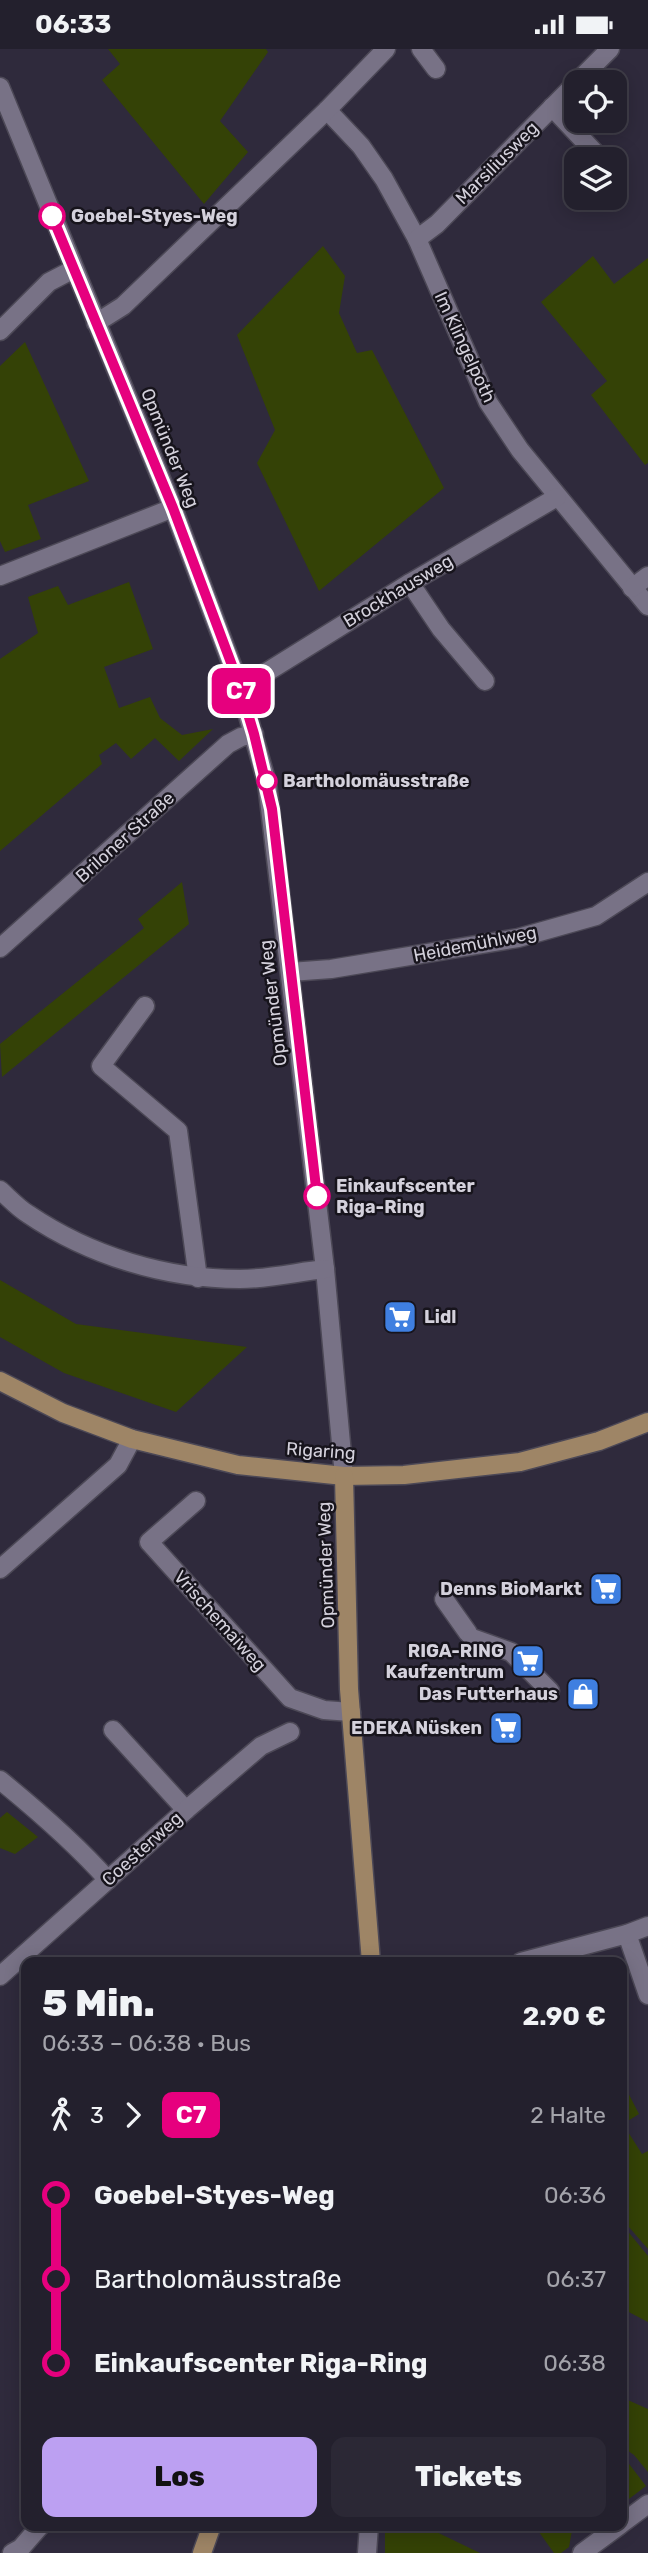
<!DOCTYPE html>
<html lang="de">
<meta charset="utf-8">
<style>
body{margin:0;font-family:Rubik,sans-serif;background:#2b2835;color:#f1f3f6;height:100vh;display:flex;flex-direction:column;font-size:26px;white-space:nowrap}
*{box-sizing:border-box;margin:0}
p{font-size:23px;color:#a3a3aa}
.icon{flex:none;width:38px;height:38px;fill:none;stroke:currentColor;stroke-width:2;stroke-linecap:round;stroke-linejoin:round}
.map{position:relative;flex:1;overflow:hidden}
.panel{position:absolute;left:21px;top:1908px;width:606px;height:574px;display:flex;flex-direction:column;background:#23202d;border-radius:14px;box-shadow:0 4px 18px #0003,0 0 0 2px #403e49}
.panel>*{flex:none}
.badge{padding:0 14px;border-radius:10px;font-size:24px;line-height:46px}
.controls{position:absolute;left:564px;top:21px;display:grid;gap:14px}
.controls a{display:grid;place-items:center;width:63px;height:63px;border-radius:14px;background:#23202d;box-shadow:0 4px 18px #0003,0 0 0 2px #403e49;font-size:35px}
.map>.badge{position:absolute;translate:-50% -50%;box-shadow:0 0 0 4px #fff}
.legs{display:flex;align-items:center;gap:10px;height:77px;padding:0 21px;font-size:23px}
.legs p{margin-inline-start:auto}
.headline{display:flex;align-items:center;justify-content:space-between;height:119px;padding:0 21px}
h1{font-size:38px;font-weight:800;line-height:52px}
.action{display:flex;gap:14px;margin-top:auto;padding:14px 21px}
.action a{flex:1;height:80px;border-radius:14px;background:#bca0f2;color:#111;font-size:28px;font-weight:800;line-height:80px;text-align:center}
.action a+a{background:#2b2835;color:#f1f3f6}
ul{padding:0 21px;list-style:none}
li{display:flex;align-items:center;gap:24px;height:84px;font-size:26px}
li i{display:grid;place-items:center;width:10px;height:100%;margin:0 9px;background:currentColor}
li i::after{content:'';width:18px;height:18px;margin:-9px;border:5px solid;border-radius:50%;background:#23202d}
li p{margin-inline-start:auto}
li:first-child i{background:linear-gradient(#0000 50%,currentColor 0)}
li:last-child i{background:linear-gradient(currentColor 50%,#0000 0)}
.status{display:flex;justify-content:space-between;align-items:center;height:49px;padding:0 35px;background:#23202d;direction:ltr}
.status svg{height:19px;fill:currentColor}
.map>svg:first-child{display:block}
.green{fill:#344206}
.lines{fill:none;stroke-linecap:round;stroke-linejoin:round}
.minor-casing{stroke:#4c4856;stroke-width:21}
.major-casing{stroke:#4c4856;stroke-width:21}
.minor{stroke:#787286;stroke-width:18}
.major{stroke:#9e8566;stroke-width:18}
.line-1-casing{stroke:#fff;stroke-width:16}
.line-1{stroke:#e6007e;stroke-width:10}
.stop-1-dot{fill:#fff;stroke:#e6007e;stroke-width:3.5}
.labels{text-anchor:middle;stroke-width:5;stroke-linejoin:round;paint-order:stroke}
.street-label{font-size:18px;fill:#d4d1dc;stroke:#17141c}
.stop-label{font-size:18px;font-weight:bold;fill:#d4d1dc;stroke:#17141c;text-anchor:start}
.poi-label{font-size:18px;font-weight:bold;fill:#d4d1dc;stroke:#17141c;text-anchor:end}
</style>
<div class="status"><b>06:33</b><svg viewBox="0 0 49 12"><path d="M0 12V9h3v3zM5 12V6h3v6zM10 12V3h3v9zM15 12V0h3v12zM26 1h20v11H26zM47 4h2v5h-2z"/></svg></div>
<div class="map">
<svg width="648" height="2504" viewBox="0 0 648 2504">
<rect width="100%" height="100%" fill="#2f2a3c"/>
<g class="green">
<path d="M108 0H266L268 3 220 72 248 103 204 155 102 31 120 15Z"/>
<path d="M323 197 345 227 339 264 357 304 372 301 444 439 319 542 257 414 275 381 237 286Z"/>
<path d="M593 207 614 235 648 209V414L645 416 591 346 607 332 541 253Z"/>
<path d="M25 293 89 432 28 456 41 490 5 503 0 492V317Z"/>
<path d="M129 533 153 600 104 618 119 659 150 648 160 669 182 686 213 680 179 712 155 689 131 710 116 694 99 706 102 715 0 802V610L38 584 28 548 58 537 68 556Z"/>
<path d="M182 833 189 875 2 1028 0 995 144 879 138 870Z"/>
<path d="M0 1231 76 1275 247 1298 176 1363 64 1324 0 1288Z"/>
<path d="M7 1763 38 1788 15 1805 0 1799V1769Z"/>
<path d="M621 2030 639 2065 623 2075 642 2105 648 2102V2200L621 2169Z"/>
<path d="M621 2174 648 2207V2273L621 2259Z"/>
<path d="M621 2348 648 2360V2423L634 2406 621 2397Z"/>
<path d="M626 2411 646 2437 621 2456V2420Z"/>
<path d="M385 2476H422L480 2504H385Z"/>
<path d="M534 2476H573L569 2498 561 2504H554Z"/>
</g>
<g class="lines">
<defs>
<g id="minor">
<path d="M421 0 436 20"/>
<path d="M577 33 610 0"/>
<path d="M0 38 173 459 239 635 267 734 325 1220 344 1427"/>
<path d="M552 58 601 110"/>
<path d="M327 61 361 97 384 130 417 190 488 353 520 401 648 557"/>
<path d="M417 190 437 175 576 34"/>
<path d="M96 274 123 257 327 61 386 0"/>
<path d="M0 282 49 233 74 220"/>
<path d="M0 527 173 459"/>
<path d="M410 534 441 580 485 632"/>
<path d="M632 539 648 527"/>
<path d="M239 635 267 623 410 534 557 448"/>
<path d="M0 899 228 695 241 688 254 685"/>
<path d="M290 923 331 920 518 889 596 867 648 833"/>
<path d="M145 957 101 1017 178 1082 198 1229"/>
<path d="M0 1141C9 1149 18 1159 28 1165 90 1207 166 1230 240 1230 268 1230 297 1223 325 1220"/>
<path d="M196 1452 149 1493 290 1649 324 1661 351 1663"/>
<path d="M0 1520 118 1416 132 1390"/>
<path d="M444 1550 468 1584"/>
<path d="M472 1589 511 1603 550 1642"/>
<path d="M113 1681 186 1761"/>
<path d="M0 1731C38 1762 75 1794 108 1831"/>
<path d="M627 1885 648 1946"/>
<path d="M521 1913 627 1885 648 1877"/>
<path d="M0 1927 186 1761 261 1697 290 1683"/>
<path d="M621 2475 648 2455"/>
<path d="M12 2504 21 2499 41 2476"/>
<path d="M367 2504 369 2476"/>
<path d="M582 2504 620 2476"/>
</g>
<g id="major">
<path d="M0 1332 63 1364 132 1390 238 1416 344 1427 404 1426 520 1413 599 1392 648 1373"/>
<path d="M344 1427 349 1640 371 1913"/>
<path d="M202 2504 212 2476"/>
</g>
</defs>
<use href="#minor" class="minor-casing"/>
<use href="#major" class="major-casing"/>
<use href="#minor" class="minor"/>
<use href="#major" class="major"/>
</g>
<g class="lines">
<defs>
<path id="line-1" d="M52 167 173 459 239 635 254 685 272 760 317 1147"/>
</defs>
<use href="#line-1" class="line-1-casing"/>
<use href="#line-1" class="line-1"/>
</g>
<defs>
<symbol id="supermarket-square" viewBox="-11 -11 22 22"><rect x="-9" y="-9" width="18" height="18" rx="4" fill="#3f7fe0" stroke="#17141c"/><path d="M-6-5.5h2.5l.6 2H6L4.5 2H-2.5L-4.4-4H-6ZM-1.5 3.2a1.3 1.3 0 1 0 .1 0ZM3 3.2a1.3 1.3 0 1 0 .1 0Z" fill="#fff"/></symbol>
<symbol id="shop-square" viewBox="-11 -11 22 22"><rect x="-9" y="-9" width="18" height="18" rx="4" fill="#3f7fe0" stroke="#17141c"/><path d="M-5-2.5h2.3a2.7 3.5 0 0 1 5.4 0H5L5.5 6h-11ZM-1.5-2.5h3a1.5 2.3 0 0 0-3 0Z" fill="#fff"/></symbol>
</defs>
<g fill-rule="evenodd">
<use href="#supermarket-square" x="381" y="1249" width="38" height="38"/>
<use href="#supermarket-square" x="587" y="1521" width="38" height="38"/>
<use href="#supermarket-square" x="509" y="1593" width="38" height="38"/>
<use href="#shop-square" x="564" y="1626" width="38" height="38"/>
<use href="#supermarket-square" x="487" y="1660" width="38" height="38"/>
</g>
<g class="stop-1-dot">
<circle cx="52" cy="167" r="12"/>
<circle cx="267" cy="732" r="9"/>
<circle cx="317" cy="1147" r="12"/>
</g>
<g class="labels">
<g class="street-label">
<text transform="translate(497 114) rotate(-45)" y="6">Marsiliusweg</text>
<text transform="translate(465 298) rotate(65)" y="6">Im Klingelpoth</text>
<text transform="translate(170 399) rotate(68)" y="6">Opmünder Weg</text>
<text transform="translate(398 542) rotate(-31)" y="6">Brockhausweg</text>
<text transform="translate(125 788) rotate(-42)" y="6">Briloner Straße</text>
<text transform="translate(475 895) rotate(-11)" y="6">Heidemühlweg</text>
<text transform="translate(273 954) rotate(-97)" y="6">Opmünder Weg</text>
<text transform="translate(321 1402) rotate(4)" y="6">Rigaring</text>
<text transform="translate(326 1516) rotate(-92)" y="6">Opmünder Weg</text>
<text transform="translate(220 1572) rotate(48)" y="6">Vrischemaiweg</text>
<text transform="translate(142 1800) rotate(-42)" y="6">Coesterweg</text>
</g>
<g class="stop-label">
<text x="71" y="173">Goebel-Styes-Weg</text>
<text x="283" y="738">Bartholomäusstraße</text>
<text x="336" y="1143">Einkaufscenter<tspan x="336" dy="21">Riga-Ring</tspan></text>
</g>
<g class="poi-label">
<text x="424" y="1274" text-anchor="start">Lidl</text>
<text x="582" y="1546">Denns BioMarkt</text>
<text x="504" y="1608">RIGA-RING<tspan x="504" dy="21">Kaufzentrum</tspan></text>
<text x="558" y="1651">Das Futterhaus</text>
<text x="482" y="1685">EDEKA Nüsken</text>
</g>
</g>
</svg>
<div class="controls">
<a><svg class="icon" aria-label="locate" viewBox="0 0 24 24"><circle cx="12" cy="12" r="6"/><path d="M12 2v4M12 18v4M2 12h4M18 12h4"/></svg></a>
<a><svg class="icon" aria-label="layers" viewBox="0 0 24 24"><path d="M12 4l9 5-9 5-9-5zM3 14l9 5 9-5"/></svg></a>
</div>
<b class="badge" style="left:241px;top:642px;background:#e6007e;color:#fff">C7</b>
<section class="panel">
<div class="headline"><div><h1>5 Min.</h1><p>06:33 – 06:38 · Bus</p></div><b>2.90 €</b></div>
<div class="legs"><svg class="icon" aria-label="walk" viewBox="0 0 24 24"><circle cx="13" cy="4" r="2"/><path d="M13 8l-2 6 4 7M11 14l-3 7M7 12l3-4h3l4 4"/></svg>3<svg class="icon" aria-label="forward" viewBox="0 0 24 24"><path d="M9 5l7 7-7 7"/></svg><b class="badge" style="background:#e6007e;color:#fff">C7</b><p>2 Halte</p></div>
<ul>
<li><i style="color:#e6007e"></i><b>Goebel-Styes-Weg</b><p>06:36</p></li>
<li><i style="color:#e6007e"></i><span>Bartholomäusstraße</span><p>06:37</p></li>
<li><i style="color:#e6007e"></i><b>Einkaufscenter Riga-Ring</b><p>06:38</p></li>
</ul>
<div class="action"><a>Los</a><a>Tickets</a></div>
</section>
</div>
